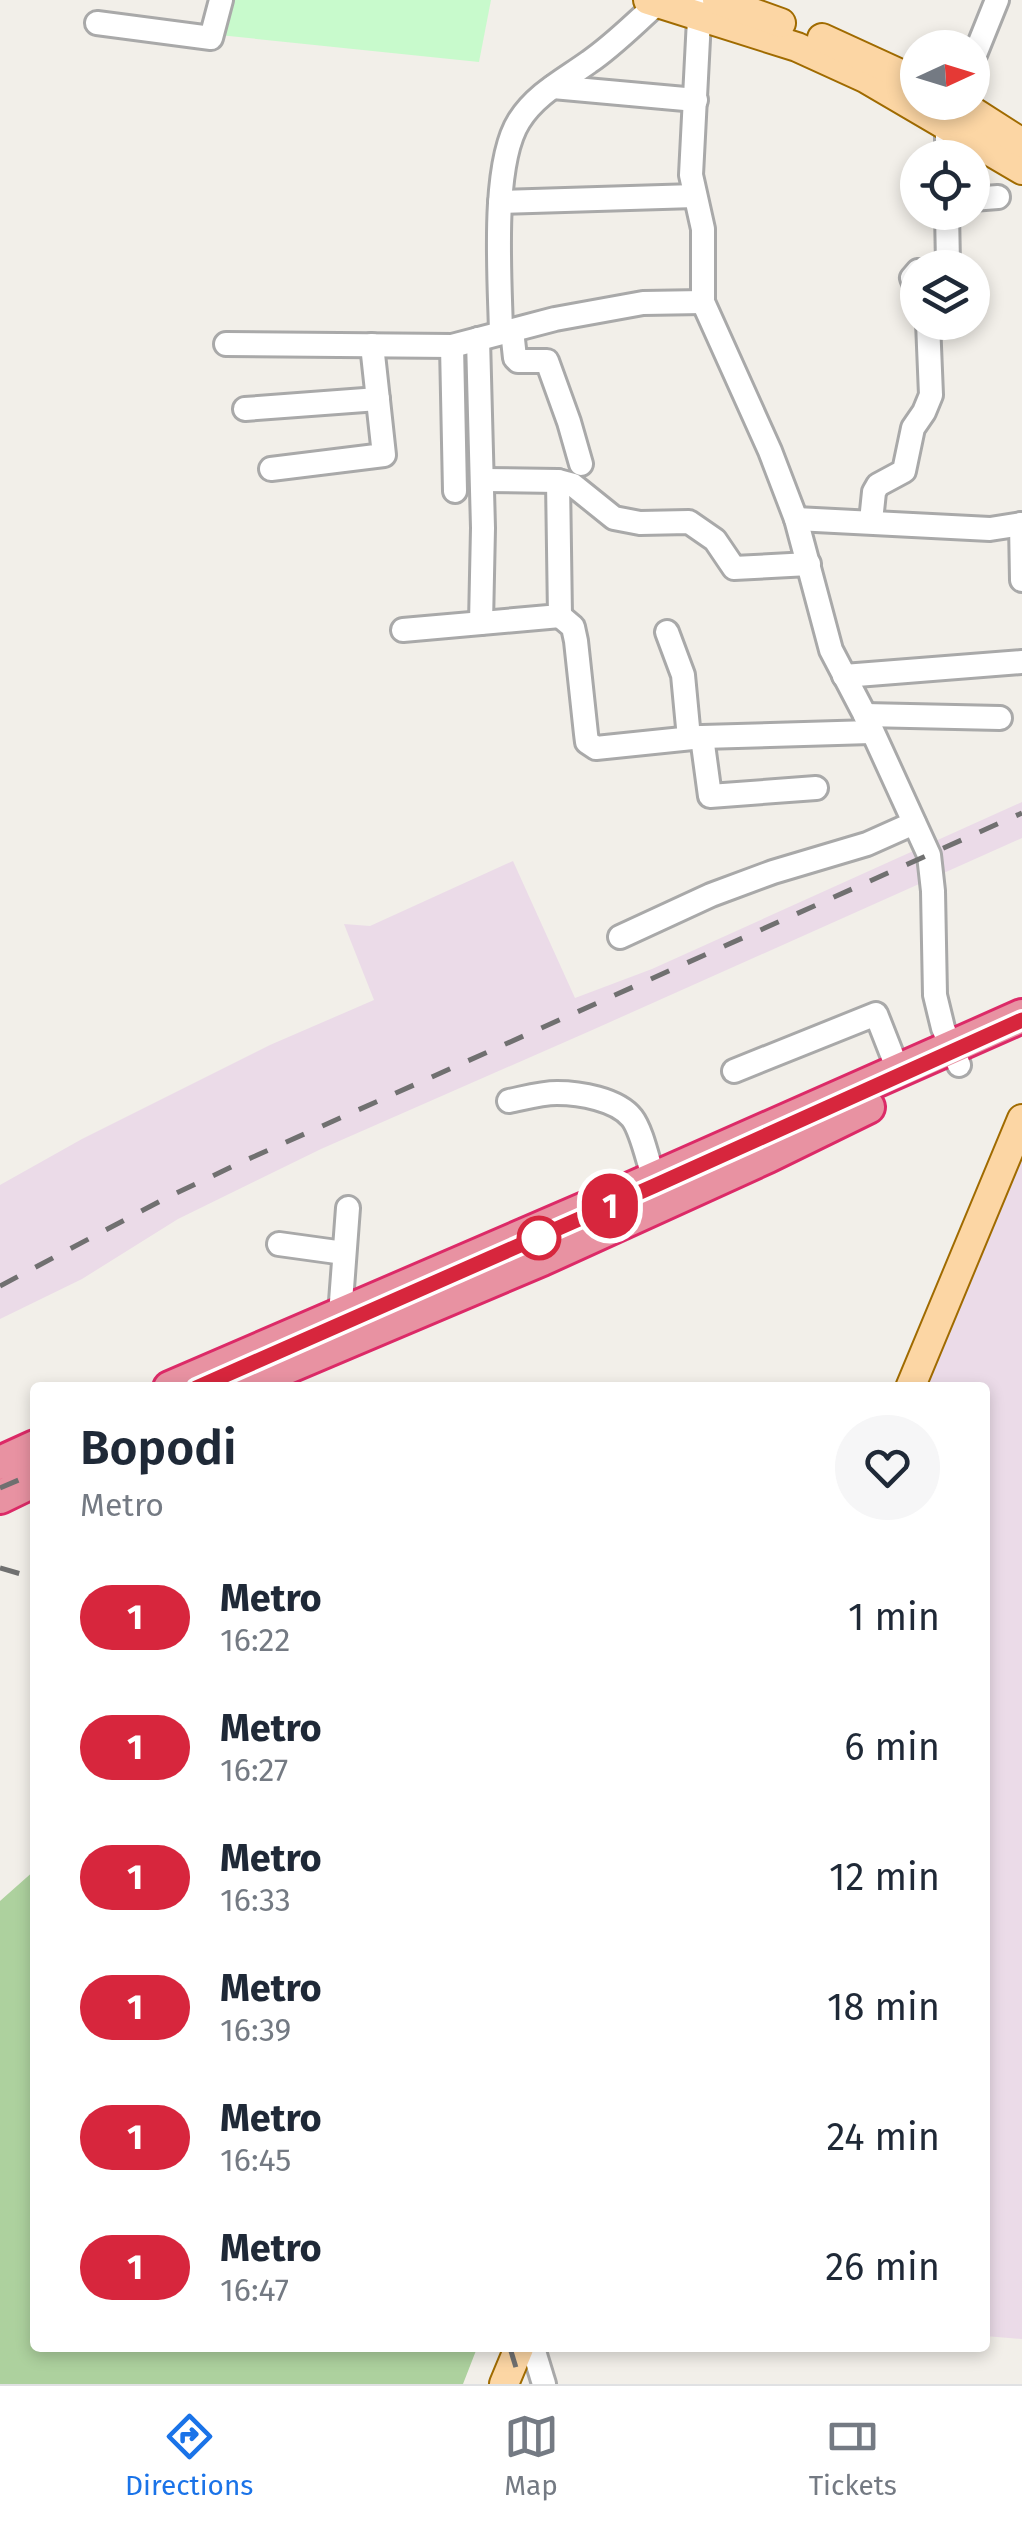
<!DOCTYPE html>
<style>
body{margin:0;font-family:"Fira Sans",sans-serif;background:#f6f6f7;color:#1f2937;height:100vh;display:flex;flex-direction:column;font-size:38px;white-space:nowrap}
*{box-sizing:border-box;margin:0}
p{font-size:32px;color:#747a83}
.icon{flex:none;width:55px;height:55px;fill:none;stroke:currentColor;stroke-width:2;stroke-linecap:round;stroke-linejoin:round}
.map{position:relative;flex:1;overflow:hidden}
.details{position:absolute;left:30px;top:1382px;width:960px;height:970px;display:flex;flex-direction:column;background:#fff;border-radius:10px;box-shadow:0 5px 15px #0003}
.details>*{flex:none}
.badge{padding:0 20px;border-radius:32px;font-size:35px;line-height:65px}
.needle{width:65px;rotate:86deg}
.controls{position:absolute;left:900px;top:30px;display:grid;gap:20px}
.controls a{display:grid;place-items:center;width:90px;height:90px;border-radius:50%;background:#fff;box-shadow:0 5px 15px #0003;font-size:50px}
.map>.badge{position:absolute;translate:-50% -50%;box-shadow:0 0 0 5px #fff}
.round{display:grid;place-items:center;flex:none;width:105px;height:105px;border-radius:52px;background:#f6f6f7}
.overview{display:flex;align-items:center;justify-content:space-between;height:170px;padding:0 50px}
h1{font-size:48px;font-weight:600;line-height:75px}
ul{padding:0;list-style:none}
li{display:flex;align-items:center;gap:30px;height:130px;padding:0 50px}
li div{flex:1}
li b{display:block;font-size:38px}
li em{font-style:normal}
li .badge{min-width:110px;font-weight:700;text-align:center}
.dock{display:flex;justify-content:space-around;align-items:center;height:140px;border-top:2px solid #e0e1e3;background:#fff;font-size:28px;color:#747a83}
.dock a{display:grid;justify-items:center;gap:5px}
.dock .selected{color:#1a73e8}
.map>svg:first-child{display:block}
.industrial{fill:#ebdbe8}
.forest{fill:#add19e}
.park{fill:#c8facc}
.lines{fill:none;stroke-linecap:round;stroke-linejoin:round}
.minor-casing{stroke:#a9a9a9;stroke-width:28}
.major-casing{stroke:#a06b00;stroke-width:32}
.highway-casing{stroke:#dc2a67;stroke-width:38}
.minor{stroke:#fff;stroke-width:22}
.major{stroke:#fcd6a4;stroke-width:28}
.highway{stroke:#e892a2;stroke-width:32}
.rail{stroke:#707070;stroke-width:5;stroke-dasharray:20 20;stroke-linecap:butt}
.line-casing{stroke:#fff;stroke-width:22}
.line{stroke:#d7263d;stroke-width:15}
.stop-dot{fill:#fff;stroke:#d7263d;stroke-width:5}
</style>
<div class="map">
<svg width="1022" height="2384" viewBox="0 0 1022 2384">
<rect width="100%" height="100%" fill="#f2efe9"/>
<g class="industrial">
<path d="M1022 802V838L590 1031 321 1149 178 1219 82 1279 0 1319V1185L82 1139 270 1045 374 1000 344 924 370 926 513 861 575 998 652 969Z"/>
<path d="M1022 1150V2339L985 2336V1388H925Z"/>
</g>
<path class="forest" d="M35 1870V2348H477L463 2384H0V1901Z"/>
<path class="park" d="M228 0H491L479 62 219 35Z"/>
<g class="lines">
<defs>
<g id="minor">
<path d="M700 0 691 175 703 229V302L770 451 796 519 831 650 865 715 929 855 933 891 935 995 943 1028 959 1065"/>
<path d="M97 23 211 38 221 0"/>
<path d="M972 62 997 0"/>
<path d="M553 87 696 100"/>
<path d="M947 158V126L952 115"/>
<path d="M972 199 998 197"/>
<path d="M500 202 695 196"/>
<path d="M934 268 948 264 947 212"/>
<path d="M918 271 912 278 918 293"/>
<path d="M512 330 515 358 518 361H547L569 422 581 464"/>
<path d="M501 333C500 279 491 165 519 121 536 94 564 80 589 62 614 45 636 22 659 2"/>
<path d="M478 339 483 528 481 623"/>
<path d="M226 344 452 346 555 319 643 303 703 302"/>
<path d="M452 346 455 491"/>
<path d="M245 409 378 399"/>
<path d="M271 469 384 455 372 345"/>
<path d="M482 480 558 481 573 485 614 518 640 523 689 522 715 540 734 568 809 564"/>
<path d="M796 519 990 529 1022 524"/>
<path d="M871 521 874 492 878 485 904 471 913 428 924 412 931 395 928 322"/>
<path d="M1021 524 1022 580"/>
<path d="M560 616 573 627 576 641 586 734 587 742 596 748 702 737 871 732"/>
<path d="M403 630 560 616 558 481"/>
<path d="M667 632 683 675 689 738"/>
<path d="M844 676 1022 662"/>
<path d="M865 715 1000 718"/>
<path d="M702 737 710 796 816 788"/>
<path d="M620 937 711 895 773 872 867 844 914 823"/>
<path d="M734 1071 876 1014 898 1070"/>
<path d="M509 1101C524 1098 541 1093 557 1093 579 1093 617 1099 632 1118 642 1131 648 1162 654 1179"/>
<path d="M279 1244 344 1253"/>
<path d="M340 1315 348 1208"/>
<path d="M533 2348 544 2384"/>
</g>
<g id="major">
<path d="M648 0 797 47 865 78 1022 170"/>
<path d="M717 0 781 23"/>
<path d="M822 38 918 82"/>
<path d="M958 102 1022 143"/>
<path d="M910 1388 1022 1119"/>
<path d="M504 2384 519 2348"/>
</g>
<g id="highway">
<path d="M170 1388 606 1200 1022 1016"/>
<path d="M238 1388 542 1259 768 1156 868 1107"/>
<path d="M0 1463 35 1447"/>
<path d="M0 1497 35 1480"/>
</g>
</defs>
<use href="#minor" class="minor-casing"/>
<use href="#major" class="major-casing"/>
<use href="#highway" class="highway-casing"/>
<use href="#minor" class="minor"/>
<use href="#major" class="major"/>
<use href="#highway" class="highway"/>
<g class="rail">
<path d="M681 1174 1022 1020"/>
<path d="M0 1286 166 1198 244 1161 1022 813"/>
<path d="M196 1388 400 1299"/>
<path d="M0 1488 35 1473"/>
<path d="M0 1568 35 1578"/>
<path d="M510 2348 521 2384"/>
</g>
</g>
<g class="lines">
<defs>
<path id="line" d="M196 1388 654 1186 1022 1020"/>
</defs>
<use href="#line" class="line-casing"/>
<use href="#line" class="line"/>
</g>
<circle class="stop-dot" cx="539" cy="1238" r="20"/>
</svg>
<div class="controls">
<a><svg class="needle" viewBox="-14 -14 28 28"><path d="M0-13l5 13h-10z" fill="#e53935"/><path d="M0 13l5-13h-10z" fill="#747a83"/></svg></a>
<a><svg class="icon" aria-label="locate" viewBox="0 0 24 24"><circle cx="12" cy="12" r="6"/><path d="M12 2v4M12 18v4M2 12h4M18 12h4"/></svg></a>
<a><svg class="icon" aria-label="layers" viewBox="0 0 24 24"><path d="M12 4l9 5-9 5-9-5zM3 14l9 5 9-5"/></svg></a>
</div>
<b class="badge" style="left:610px;top:1206px;background:#d7263d;color:#fff">1</b>
<section class="details">
<div class="overview"><div><h1>Bopodi</h1><p>Metro</p></div><a class="round"><svg class="icon" aria-label="heart" viewBox="0 0 24 24"><path d="M12 20l-8-8c-3-5 5-10 8-4 3-6 11-1 8 4z"/></svg></a></div>
<ul>
<li><span class="badge" style="background:#d7263d;color:#fff">1</span><div><b>Metro</b><p>16:22</p></div><em>1 min</em></li>
<li><span class="badge" style="background:#d7263d;color:#fff">1</span><div><b>Metro</b><p>16:27</p></div><em>6 min</em></li>
<li><span class="badge" style="background:#d7263d;color:#fff">1</span><div><b>Metro</b><p>16:33</p></div><em>12 min</em></li>
<li><span class="badge" style="background:#d7263d;color:#fff">1</span><div><b>Metro</b><p>16:39</p></div><em>18 min</em></li>
<li><span class="badge" style="background:#d7263d;color:#fff">1</span><div><b>Metro</b><p>16:45</p></div><em>24 min</em></li>
<li><span class="badge" style="background:#d7263d;color:#fff">1</span><div><b>Metro</b><p>16:47</p></div><em>26 min</em></li>
</ul>
</section>
</div>
<nav class="dock">
<a class="selected"><svg class="icon" aria-label="directions" viewBox="0 0 24 24"><path d="M12 3l9 9-9 9-9-9zM9 14v-3h6M13 9l2 2-2 2"/></svg>Directions</a>
<a><svg class="icon" aria-label="map" viewBox="0 0 24 24"><path d="M3 6l6-2 6 2 6-2v14l-6 2-6-2-6 2zM9 4v14M15 6v14"/></svg>Map</a>
<a><svg class="icon" aria-label="tickets" viewBox="0 0 24 24"><path d="M3 7h18v10H3zM15 7v10"/></svg>Tickets</a>
</nav>
